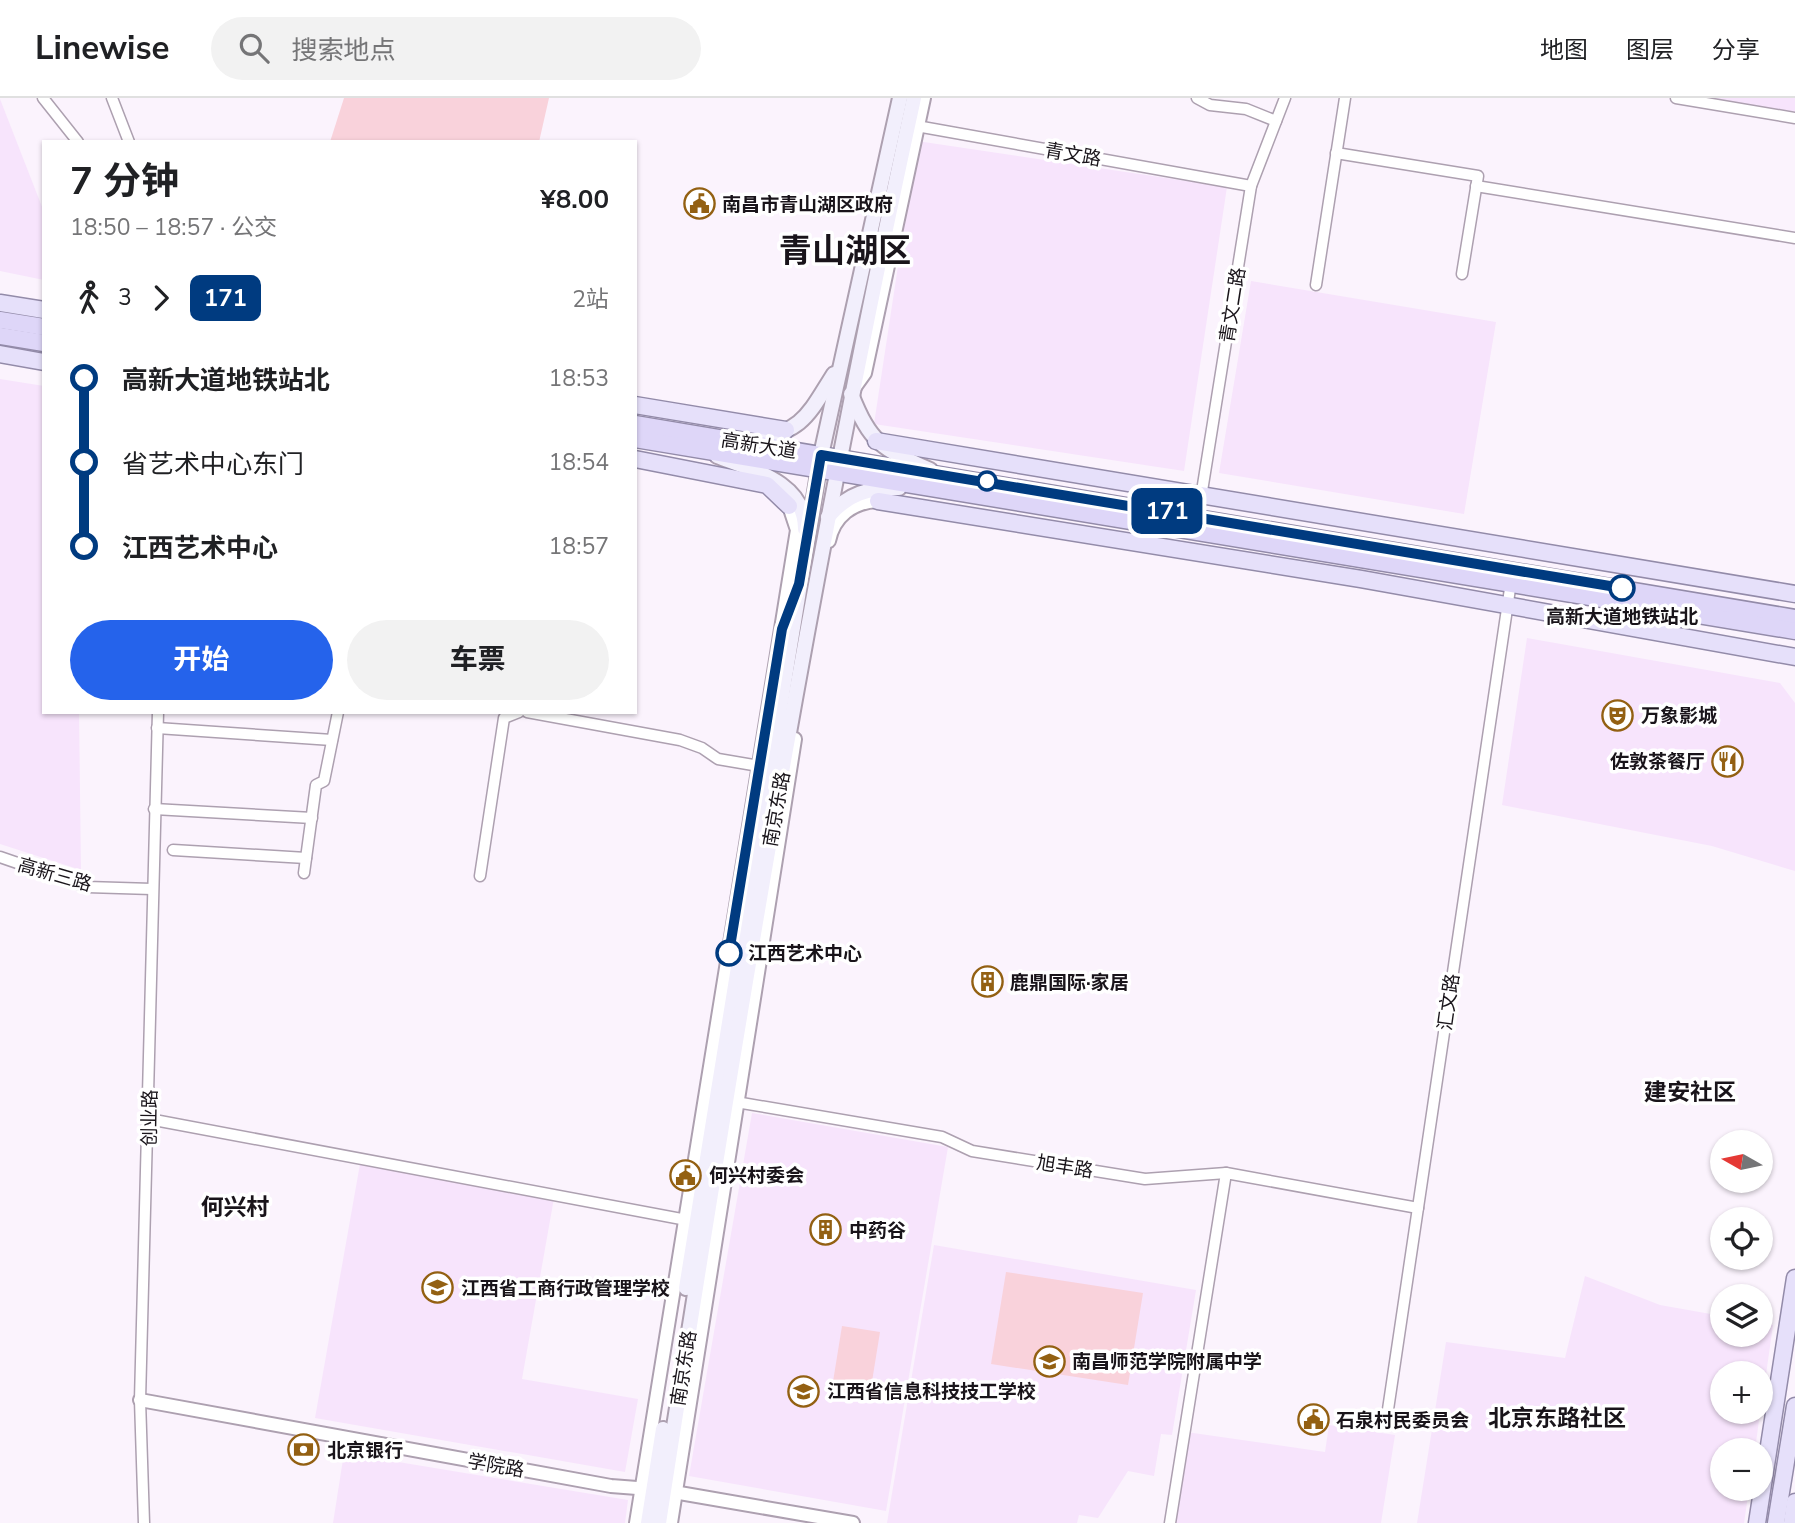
<!DOCTYPE html>
<html lang="zh">
<meta charset="utf-8">
<style>
body{margin:0;font-family:"Nunito Sans","Noto Sans SC",sans-serif;background:#f2f2f2;color:#202124;height:100vh;display:flex;flex-direction:column;font-size:26px;white-space:nowrap}
*{box-sizing:border-box;margin:0}
p{font-size:23px;color:#757577}
.icon{flex:none;width:38px;height:38px;fill:none;stroke:currentColor;stroke-width:2;stroke-linecap:round;stroke-linejoin:round}
.map{position:relative;flex:1;overflow:hidden}
.panel{position:absolute;left:42px;top:42px;width:595px;height:574px;display:flex;flex-direction:column;background:#fff;border-radius:0px;box-shadow:0 2px 5px #0004}
.panel>*{flex:none}
.badge{padding:0 14px;border-radius:10px;font-size:24px;line-height:46px}
.needle{width:46px;rotate:279deg}
.tools{position:absolute;left:1710px;top:1032px;display:grid;gap:14px}
.tools a{display:grid;place-items:center;width:63px;height:63px;border-radius:50%;background:#fff;box-shadow:0 2px 5px #0004;font-size:35px}
.map>.badge{position:absolute;translate:-50% -50%;box-shadow:0 0 0 4px #fff}
.legs{display:flex;align-items:center;gap:10px;height:77px;padding:0 28px;font-size:23px}
.legs p{margin-inline-start:auto}
.head{display:flex;align-items:center;justify-content:space-between;height:119px;padding:0 28px}
h1{font-size:38px;font-weight:700;line-height:52px}
.action{display:flex;gap:14px;margin-top:auto;padding:14px 28px}
.action a{flex:1;height:80px;border-radius:42px;background:#2563eb;color:#fff;font-size:28px;font-weight:700;line-height:80px;text-align:center}
.action a+a{background:#f2f2f2;color:#202124}
ul{padding:0 28px;list-style:none}
li{display:flex;align-items:center;gap:24px;height:84px;font-size:26px}
li i{display:grid;place-items:center;width:10px;height:100%;margin:0 9px;background:currentColor}
li i::after{content:'';width:18px;height:18px;margin:-9px;border:5px solid;border-radius:50%;background:#fff}
li p{margin-inline-start:auto}
li:first-child i{background:linear-gradient(#0000 50%,currentColor 0)}
li:last-child i{background:linear-gradient(currentColor 50%,#0000 0)}
header{display:flex;align-items:center;gap:42px;box-sizing:border-box;height:98px;padding:0 35px;background:#fff;border-bottom:2px solid #e0e0e0}
header strong{font-size:33px}
nav{display:flex;gap:38px;margin-inline-start:auto;font-size:24px}
.search{width:490px;height:63px;background:#f2f2f2;display:flex;align-items:center;gap:18px;box-sizing:border-box;padding:0 24px;border-radius:38px;color:#757577;font-size:26px}
.map>svg:first-child{display:block}
.built{fill:#f7e4fc}
.green{fill:#f9d2db}
.lines{fill:none;stroke-linecap:round;stroke-linejoin:round}
.minor-casing{stroke:#ada0b0;stroke-width:13}
.tertiary-casing{stroke:#ada0b0;stroke-width:16}
.secondary-casing{stroke:#ada0b0;stroke-width:18}
.primary-casing{stroke:#938ba9;stroke-width:19}
.trunk-casing{stroke:#938ba9;stroke-width:19}
.minor{stroke:#fff;stroke-width:10}
.tertiary{stroke:#fff;stroke-width:12}
.secondary{stroke:#f2effc;stroke-width:14}
.primary{stroke:#e6e0fa;stroke-width:16}
.trunk{stroke:#ded6f8;stroke-width:16}
.line-1-casing{stroke:#fff;stroke-width:16}
.line-1{stroke:#003b80;stroke-width:10}
.stop-1-dot{fill:#fff;stroke:#003b80;stroke-width:3.5}
.labels{text-anchor:middle;stroke-width:7;stroke-linejoin:round;paint-order:stroke}
.street-label{font-size:19px;fill:#19141a;stroke:#fff}
.poi-label{font-size:19px;font-weight:bold;fill:#19141a;stroke:#fff;text-anchor:start}
.stop-label{font-size:19px;font-weight:bold;fill:#19141a;stroke:#fff}
.quarter-label{font-size:23px;font-weight:bold;fill:#19141a;stroke:#fff}
.town-label{font-size:33px;font-weight:bold;fill:#19141a;stroke:#fff}
</style>
<header>
<strong>Linewise</strong>
<div class="search"><svg class="icon" aria-label="search" viewBox="0 0 24 24"><circle cx="10" cy="10" r="6"/><path d="M15 15l6 6"/></svg>搜索地点</div>
<nav><a>地图</a><a>图层</a><a>分享</a></nav>
</header>
<div class="map">
<svg width="1795" height="1425" viewBox="0 0 1795 1425">
<rect width="100%" height="100%" fill="#fbf3fd"/>
<g class="built">
<path d="M1710 0H1795V14Z"/>
<path d="M0 1 44 114V182L0 173Z"/>
<path d="M917 43 1227 89 1184 373 874 326Z"/>
<path d="M1251 183 1496 224 1464 416 1219 375Z"/>
<path d="M0 281 44 288V614H79L81 772 0 746Z"/>
<path d="M1527 540 1780 585 1795 605V773L1712 748 1502 707Z"/>
<path d="M752 1015 948 1049 886 1413 689 1378Z"/>
<path d="M360 1066 554 1100 522 1281 638 1301 625 1374 315 1320Z"/>
<path d="M934 1147 1196 1192 1172 1337 1161 1336 1154 1378 1128 1373 1098 1420 1079 1417 1077 1425H887Z"/>
<path d="M1585 1178 1660 1207 1722 1218V1237H1760L1761 1224 1773 1227 1761 1312 1760 1276H1722V1314H1760L1755 1353H1722V1391H1749L1744 1425H1417L1446 1244 1565 1260Z"/>
<path d="M1329 1327 1395 1337 1381 1425H1172L1186 1334 1325 1354Z"/>
<path d="M344 1355 628 1402 625 1425H333Z"/>
</g>
<g class="green">
<path d="M344 0H549L539 44H330Z"/>
<path d="M1006 1174 1143 1195 1128 1287 991 1266Z"/>
<path d="M842 1228 880 1234 869 1302 831 1296Z"/>
</g>
<g class="lines">
<defs>
<g id="minor">
<path d="M43 0 78 44"/>
<path d="M112 0 129 44"/>
<path d="M1197 0 1210 7 1246 11 1276 23"/>
<path d="M1676 0 1795 20"/>
<path d="M911 27 1251 88"/>
<path d="M1336 55 1478 78 1462 176"/>
<path d="M1476 88 1795 140"/>
<path d="M1316 187 1345 0"/>
<path d="M1198 418 1251 88 1285 0"/>
<path d="M527 614 680 642 702 650 718 661 759 668"/>
<path d="M157 630 332 642"/>
<path d="M154 711 312 720"/>
<path d="M173 752 306 760"/>
<path d="M0 759 87 789 152 791"/>
<path d="M304 775 316 687 324 683 338 614"/>
<path d="M480 778 504 620 519 614"/>
<path d="M730 1003 942 1039 972 1053 1145 1081 1226 1075 1418 1110"/>
<path d="M149 1021 692 1123"/>
<path d="M1386 1325 1511 484"/>
<path d="M144 1425 140 1302 158 614"/>
<path d="M1170 1425 1226 1075"/>
</g>
<g id="tertiary">
<path d="M855 289 865 275 924 0"/>
<path d="M829 443C834 418 853 404 878 403"/>
<path d="M140 1302 611 1388 650 1391"/>
<path d="M668 1393 853 1425"/>
<path d="M636 1425 797 432 789 408"/>
<path d="M671 1425 795 641"/>
</g>
<g id="secondary">
<path d="M851 296C871 346 881 350 930 372"/>
<path d="M751 343C804 333 808 317 834 276"/>
<path d="M717 358C752 372 805 384 805 431"/>
<path d="M828 419C848 395 869 390 899 390"/>
<path d="M686 1190 821 357 900 0"/>
<path d="M648 1425 663 1331"/>
<path d="M659 1425C733 948 811 471 914 0"/>
</g>
<g id="primary">
<path d="M0 205 44 212"/>
<path d="M0 256 44 264"/>
<path d="M635 307 786 332"/>
<path d="M876 343 1795 496"/>
<path d="M635 361 767 387 789 408"/>
<path d="M878 403 1361 481 1795 559"/>
<path d="M1757 1425 1795 1180"/>
<path d="M1776 1425 1795 1308"/>
<path d="M1792 1425 1795 1404"/>
</g>
<g id="trunk">
<path d="M0 222 44 229"/>
<path d="M0 238 44 245"/>
<path d="M635 326 1795 520"/>
<path d="M635 341 1795 533"/>
</g>
</defs>
<use href="#minor" class="minor-casing"/>
<use href="#tertiary" class="tertiary-casing"/>
<use href="#secondary" class="secondary-casing"/>
<use href="#primary" class="primary-casing"/>
<use href="#trunk" class="trunk-casing"/>
<use href="#minor" class="minor"/>
<use href="#tertiary" class="tertiary"/>
<use href="#secondary" class="secondary"/>
<use href="#primary" class="primary"/>
<use href="#trunk" class="trunk"/>
</g>
<g class="lines">
<defs>
<path id="line-1" d="M729 855 782 531 799 486 821 357 1622 490"/>
</defs>
<use href="#line-1" class="line-1-casing"/>
<use href="#line-1" class="line-1"/>
</g>
<defs>
<symbol id="civic-ring" viewBox="-11 -11 22 22"><circle r="9.5" fill="#fff" stroke="#936012" stroke-width="1.5"/><path d="M-.6-6.5H3V-4.5H.6V-3L4-1V1h2V6H-6V1h2V-1L-.6-3ZM-1.2 2.5V6h2.4V2.5Z" fill="#936012"/></symbol>
<symbol id="theatre-ring" viewBox="-11 -11 22 22"><circle r="9.5" fill="#fff" stroke="#936012" stroke-width="1.5"/><path d="M-5-5.5Q0-4 5-5.5V0Q5 5 0 6Q-5 5-5 0ZM-3.3-2.5H-1v1.5H-3.3ZM1-2.5H3.3v1.5H1ZM-2.8 1Q0 5.5 2.8 1Z" fill="#936012"/></symbol>
<symbol id="restaurant-ring" viewBox="-11 -11 22 22"><circle r="9.5" fill="#fff" stroke="#936012" stroke-width="1.5"/><path d="M-5-6h1v4h1v-4h1v4h1v-4h1v5L-1.5 .5V6h-2V.5L-5-1ZM5-6V6H3V1.5H1.5Q1.5-4 5-6Z" fill="#936012"/></symbol>
<symbol id="building-ring" viewBox="-11 -11 22 22"><circle r="9.5" fill="#fff" stroke="#936012" stroke-width="1.5"/><path d="M-4-6H4V6H1V3H-1V6H-4ZM-2.5-4.3h1.7v1.8h-1.7ZM.8-4.3h1.7v1.8H.8ZM-2.5-1h1.7V.8h-1.7ZM.8-1h1.7V.8H.8Z" fill="#936012"/></symbol>
<symbol id="university-ring" viewBox="-11 -11 22 22"><circle r="9.5" fill="#fff" stroke="#936012" stroke-width="1.5"/><path d="M0-5L7-2L0 1L-7-2ZM-4 1L0 2.5L4 1V4Q0 6-4 4Z" fill="#936012"/></symbol>
<symbol id="school-ring" viewBox="-11 -11 22 22"><circle r="9.5" fill="#fff" stroke="#936012" stroke-width="1.5"/><path d="M0-5L7-2L0 1L-7-2ZM-4 1L0 2.5L4 1V4Q0 6-4 4Z" fill="#936012"/></symbol>
<symbol id="bank-ring" viewBox="-11 -11 22 22"><circle r="9.5" fill="#fff" stroke="#936012" stroke-width="1.5"/><path d="M-6-4H6V4H-6ZM0-2.3a2.3 2.3 0 1 0 0 4.6a2.3 2.3 0 1 0 0-4.6Z" fill="#936012"/></symbol>
</defs>
<g fill-rule="evenodd">
<use href="#civic-ring" x="682" y="88" width="35" height="35"/>
<use href="#theatre-ring" x="1600" y="600" width="35" height="35"/>
<use href="#restaurant-ring" x="1710" y="646" width="35" height="35"/>
<use href="#building-ring" x="970" y="866" width="35" height="35"/>
<use href="#civic-ring" x="668" y="1060" width="35" height="35"/>
<use href="#building-ring" x="808" y="1114" width="35" height="35"/>
<use href="#university-ring" x="420" y="1172" width="35" height="35"/>
<use href="#school-ring" x="1032" y="1246" width="35" height="35"/>
<use href="#school-ring" x="786" y="1276" width="35" height="35"/>
<use href="#civic-ring" x="1296" y="1304" width="35" height="35"/>
<use href="#bank-ring" x="286" y="1334" width="35" height="35"/>
</g>
<g class="stop-1-dot">
<circle cx="987" cy="383" r="9"/>
<circle cx="1622" cy="490" r="12"/>
<circle cx="729" cy="855" r="12"/>
</g>
<g class="labels">
<g class="street-label">
<text transform="translate(1073 56) rotate(10)" y="7">青文路</text>
<text transform="translate(1232 207) rotate(-81)" y="7">青文二路</text>
<text transform="translate(759 347) rotate(9)" y="7">高新大道</text>
<text transform="translate(776 711) rotate(-80)" y="7">南京东路</text>
<text transform="translate(55 776) rotate(16)" y="7">高新三路</text>
<text transform="translate(1448 904) rotate(-82)" y="7">汇文路</text>
<text transform="translate(149 1020) rotate(-89)" y="7">创业路</text>
<text transform="translate(1065 1068) rotate(9)" y="7">旭丰路</text>
<text transform="translate(683 1270) rotate(-81)" y="7">南京东路</text>
<text transform="translate(496 1367) rotate(10)" y="7">学院路</text>
</g>
<g class="poi-label">
<text x="722" y="113">南昌市青山湖区政府</text>
<text x="1641" y="624">万象影城</text>
<text x="1705" y="670" text-anchor="end">佐敦茶餐厅</text>
<text x="1010" y="891">鹿鼎国际·家居</text>
<text x="709" y="1084">何兴村委会</text>
<text x="849" y="1139">中药谷</text>
<text x="461" y="1197">江西省工商行政管理学校</text>
<text x="1072" y="1270">南昌师范学院附属中学</text>
<text x="827" y="1300">江西省信息科技技工学校</text>
<text x="1336" y="1329">石泉村民委员会</text>
<text x="327" y="1359">北京银行</text>
</g>
<g class="stop-label">
<text x="1622" y="525">高新大道地铁站北</text>
<text x="748" y="862" text-anchor="start">江西艺术中心</text>
</g>
<g class="quarter-label">
<text x="1690" y="1002">建安社区</text>
<text x="235" y="1117">何兴村</text>
<text x="1557" y="1328">北京东路社区</text>
</g>
<g class="town-label">
<text x="845" y="164">青山湖区</text>
</g>
</g>
</svg>
<div class="tools">
<a><svg class="needle" viewBox="-14 -14 28 28"><path d="M0-13l5 13h-10z" fill="#e53935"/><path d="M0 13l5-13h-10z" fill="#757577"/></svg></a>
<a><svg class="icon" aria-label="locate" viewBox="0 0 24 24"><circle cx="12" cy="12" r="6"/><path d="M12 2v4M12 18v4M2 12h4M18 12h4"/></svg></a>
<a><svg class="icon" aria-label="layers" viewBox="0 0 24 24"><path d="M12 4l9 5-9 5-9-5zM3 14l9 5 9-5"/></svg></a>
<a>+</a>
<a>−</a>
</div>
<b class="badge" style="left:1167px;top:413px;background:#003b80;color:#fff">171</b>
<section class="panel">
<div class="head"><div><h1>7 分钟</h1><p>18:50 – 18:57 · 公交</p></div><b>¥8.00</b></div>
<div class="legs"><svg class="icon" aria-label="walk" viewBox="0 0 24 24"><circle cx="13" cy="4" r="2"/><path d="M13 8l-2 6 4 7M11 14l-3 7M7 12l3-4h3l4 4"/></svg>3<svg class="icon" aria-label="forward" viewBox="0 0 24 24"><path d="M9 5l7 7-7 7"/></svg><b class="badge" style="background:#003b80;color:#fff">171</b><p>2站</p></div>
<ul>
<li><i style="color:#003b80"></i><b>高新大道地铁站北</b><p>18:53</p></li>
<li><i style="color:#003b80"></i><span>省艺术中心东门</span><p>18:54</p></li>
<li><i style="color:#003b80"></i><b>江西艺术中心</b><p>18:57</p></li>
</ul>
<div class="action"><a>开始</a><a>车票</a></div>
</section>
</div>
